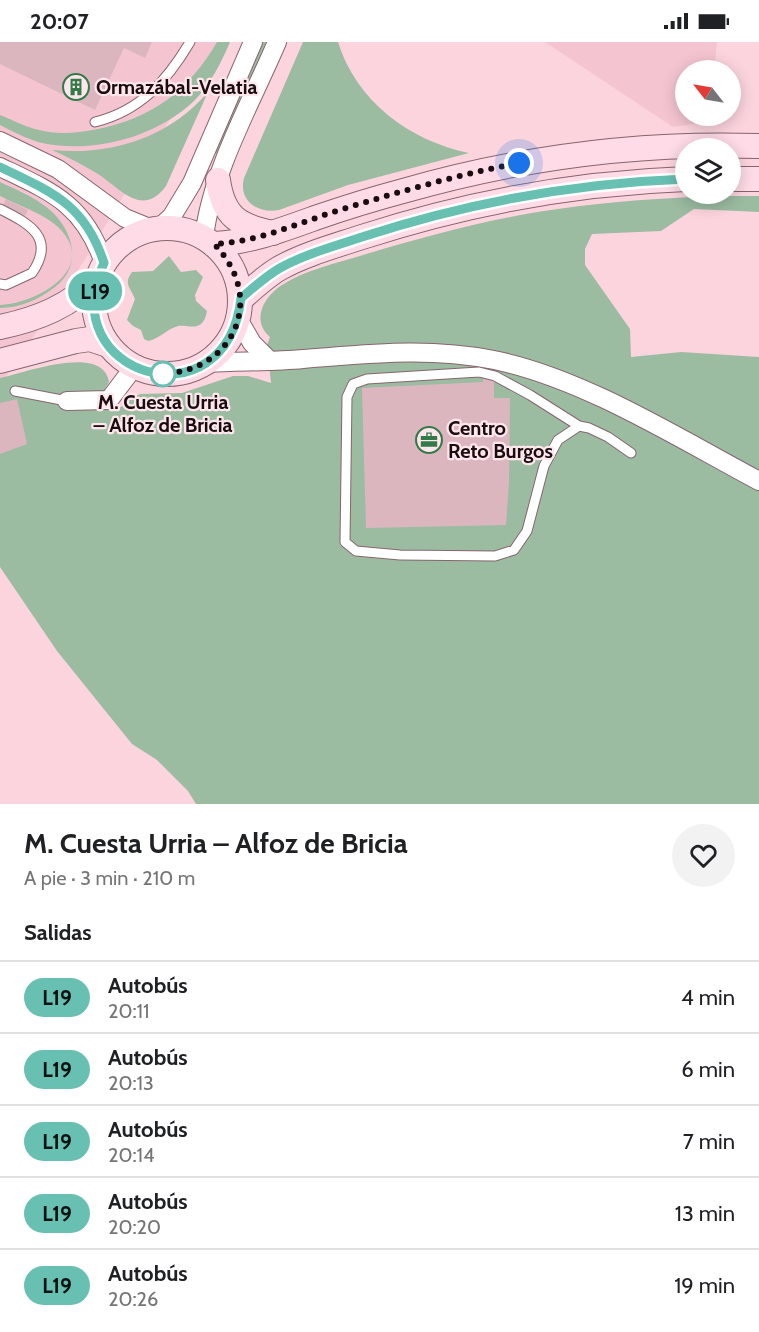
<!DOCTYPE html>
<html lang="es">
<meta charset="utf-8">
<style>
body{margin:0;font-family:Cabin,sans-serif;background:#f2f2f2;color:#202124;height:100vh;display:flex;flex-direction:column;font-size:22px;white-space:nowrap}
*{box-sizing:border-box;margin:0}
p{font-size:20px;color:#757577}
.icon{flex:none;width:33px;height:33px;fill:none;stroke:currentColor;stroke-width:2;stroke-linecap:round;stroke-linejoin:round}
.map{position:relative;height:762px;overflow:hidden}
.details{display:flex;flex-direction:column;background:#fff;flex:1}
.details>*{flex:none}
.badge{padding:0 12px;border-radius:20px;font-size:21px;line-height:39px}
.needle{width:39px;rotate:301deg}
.buttons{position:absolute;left:675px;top:18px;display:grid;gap:12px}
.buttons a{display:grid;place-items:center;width:66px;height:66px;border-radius:50%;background:#fff;box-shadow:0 3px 15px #0003;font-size:30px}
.you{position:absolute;width:30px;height:30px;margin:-15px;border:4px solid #fff;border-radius:50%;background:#1a73e8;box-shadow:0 0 0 9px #1a73e833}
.map>.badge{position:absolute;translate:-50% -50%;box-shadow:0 0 0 3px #fff}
h2{padding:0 24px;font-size:22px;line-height:54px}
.round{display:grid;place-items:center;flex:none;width:63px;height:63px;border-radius:32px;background:#f2f2f2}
.headline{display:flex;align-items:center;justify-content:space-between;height:102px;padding:0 24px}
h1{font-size:28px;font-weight:800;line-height:45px}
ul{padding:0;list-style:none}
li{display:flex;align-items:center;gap:18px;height:72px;padding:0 24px;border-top:2px solid #e0e0e0}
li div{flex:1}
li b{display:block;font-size:22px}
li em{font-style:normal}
li .badge{min-width:66px;font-weight:700;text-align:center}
.status{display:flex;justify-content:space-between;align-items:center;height:42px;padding:0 30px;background:#fff;direction:ltr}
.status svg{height:16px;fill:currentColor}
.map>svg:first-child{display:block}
.built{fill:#f4c5d0}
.green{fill:#9bbca1}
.building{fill:#dcb6bf}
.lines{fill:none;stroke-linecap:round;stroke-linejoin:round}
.lane-casing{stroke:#87656d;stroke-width:11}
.street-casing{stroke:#87656d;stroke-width:20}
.secondary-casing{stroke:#87656d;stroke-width:26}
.lane{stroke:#fff;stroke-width:9}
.street{stroke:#fff;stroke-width:18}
.secondary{stroke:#fedbe6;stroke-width:24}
.line-casing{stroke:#fff;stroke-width:14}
.line{stroke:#68c0b2;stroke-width:9}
.walk{stroke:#190d10;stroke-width:6;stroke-dasharray:0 10.8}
.stop-dot{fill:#fff;stroke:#68c0b2;stroke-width:3}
.labels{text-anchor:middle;stroke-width:4.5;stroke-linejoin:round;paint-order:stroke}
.poi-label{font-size:20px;font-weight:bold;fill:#190d10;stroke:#ffe6ec;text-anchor:start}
.stop-label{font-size:20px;font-weight:bold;fill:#190d10;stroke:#ffe6ec}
</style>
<div class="status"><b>20:07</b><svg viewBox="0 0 49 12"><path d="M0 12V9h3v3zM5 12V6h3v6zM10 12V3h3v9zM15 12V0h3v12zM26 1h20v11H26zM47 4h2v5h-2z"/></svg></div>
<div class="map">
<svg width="759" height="762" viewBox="0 0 759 762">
<rect width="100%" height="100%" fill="#fcd4de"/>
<g class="built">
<path d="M0 0H217L77 230 6 335 0 336Z"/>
<path d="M545 0H717L714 28H686V74H708L707 80 673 85Z"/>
</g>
<g class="green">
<path d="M217 0H230C221 21 210 43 194 59 155 96 90 113 38 100 25 96 12 89 0 83V73C13 78 25 85 39 88 57 93 80 91 98 87 153 76 189 48 217 0Z"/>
<path d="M262 0H267L219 112 214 111Z"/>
<path d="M303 0H338C356 59 410 99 469 111L348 143 279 168C258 172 238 159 244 136Z"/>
<path d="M208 50 166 144C142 176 121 147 98 132 83 123 68 115 52 108 110 114 169 96 208 50Z"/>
<path d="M0 140C15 147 32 154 45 164 72 184 85 222 55 245 40 257 20 266 0 266V263C34 262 98 229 61 188 46 172 19 164 0 154Z"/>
<path d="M718 154H759V170L694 167 661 189 592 192 585 207V223L630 287 631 315 681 310 759 315V762H196L188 749 157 718 132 702 57 609 0 525V336C24 331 103 301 109 340L105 347 115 365H121L131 356 140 352 182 351 233 334H248L271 341 267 303 270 295C251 279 263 255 282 243 305 228 337 221 363 213 427 194 492 176 558 167 611 159 664 156 718 154Z"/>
<path d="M169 214 181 230 196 228 203 235 195 253 196 259 207 269C206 274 205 278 201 282 195 287 185 283 178 284 167 287 159 297 148 299L144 297 141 288 133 284 127 278 135 257C131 246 123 242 132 230L153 229Z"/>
</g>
<g class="building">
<path d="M0 0H152L145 16 124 6 95 68 0 22Z"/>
<path d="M6 157 28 168 25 174 3 163Z"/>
<path d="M494 336V356H510L509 441 506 483 366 486 362 346 483 340V337Z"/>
<path d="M17 357 27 402 0 412V361Z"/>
</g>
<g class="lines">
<defs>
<g id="lane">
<path d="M95 80C140 69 167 39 190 0"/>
<path d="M0 167C30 182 56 196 32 231L6 243 0 242"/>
<path d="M15 349 67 359"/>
<path d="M579 384 558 398 544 424 527 489 514 508 495 514 400 513 356 509 345 500 347 355 353 342 367 337 479 330 495 334 530 353 579 384 589 386 608 395 631 411"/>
</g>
<g id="street">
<path d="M0 99 58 127 125 176 152 187"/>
<path d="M0 125C52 150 84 162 104 221"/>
<path d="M159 186 172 174 192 141 253 0"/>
<path d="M204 195C212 129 251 61 277 0"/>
<path d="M238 277 252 301 270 319"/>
<path d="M207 321C239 319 271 320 303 317 370 312 426 305 494 318 583 336 678 396 759 439"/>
<path d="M67 359 109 358 134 325"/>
</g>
<g id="secondary">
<path d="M730 137H759"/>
<path d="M218 138C223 174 238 184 273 191"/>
<circle cx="167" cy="259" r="73"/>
<path d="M214 202C250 200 282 188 315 176 344 166 373 157 403 149 518 116 639 100 759 104"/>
<path d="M241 257C253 246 266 234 280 226 305 212 335 204 362 195 467 161 575 141 686 137"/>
<path d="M0 285C38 277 71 264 98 235"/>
<path d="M0 319 76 299 90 297 108 303"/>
</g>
</defs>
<use href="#lane" class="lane-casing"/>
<use href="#street" class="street-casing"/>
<use href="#secondary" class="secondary-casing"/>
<use href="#lane" class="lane"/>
<use href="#street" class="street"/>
<use href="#secondary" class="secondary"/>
</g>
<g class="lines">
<defs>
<path id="line" d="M0 125C52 150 85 162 104 221 51 333 226 386 241 256 253 246 266 234 280 226 305 212 335 204 362 195 466 161 576 141 686 137"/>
</defs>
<use href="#line" class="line-casing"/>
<use href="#line" class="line"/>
<path class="walk" d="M163 332H155C232 334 269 258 214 202 256 200 294 183 333 170 395 151 456 133 519 121"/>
</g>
<defs>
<symbol id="building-ring" viewBox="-11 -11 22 22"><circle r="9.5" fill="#ffe6ec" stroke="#327a47" stroke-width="1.5"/><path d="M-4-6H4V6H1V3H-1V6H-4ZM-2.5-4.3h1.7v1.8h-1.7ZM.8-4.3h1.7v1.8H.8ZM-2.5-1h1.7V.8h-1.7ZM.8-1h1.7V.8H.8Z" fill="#327a47"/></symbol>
<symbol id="office-ring" viewBox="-11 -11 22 22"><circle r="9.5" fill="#ffe6ec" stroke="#327a47" stroke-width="1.5"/><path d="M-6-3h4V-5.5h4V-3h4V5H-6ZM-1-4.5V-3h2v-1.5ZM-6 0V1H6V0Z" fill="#327a47"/></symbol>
</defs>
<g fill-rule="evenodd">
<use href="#building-ring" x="61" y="30" width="30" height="30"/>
<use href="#office-ring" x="414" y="383" width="30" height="30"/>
</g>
<circle class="stop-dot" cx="163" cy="332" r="12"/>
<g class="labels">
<g class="poi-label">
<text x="96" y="52">Ormazábal-Velatia</text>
<text x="448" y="393">Centro<tspan x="448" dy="23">Reto Burgos</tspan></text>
</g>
<g class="stop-label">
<text x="163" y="367">M. Cuesta Urria<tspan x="163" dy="23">– Alfoz de Bricia</tspan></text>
</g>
</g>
</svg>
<div class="buttons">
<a><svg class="needle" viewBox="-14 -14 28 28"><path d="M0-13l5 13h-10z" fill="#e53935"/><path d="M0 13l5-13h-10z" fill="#757577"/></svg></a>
<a><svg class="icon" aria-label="layers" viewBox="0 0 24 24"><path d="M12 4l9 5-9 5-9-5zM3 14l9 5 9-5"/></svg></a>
</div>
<div class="you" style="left:519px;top:121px"></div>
<b class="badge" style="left:95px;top:249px;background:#68c0b2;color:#111">L19</b>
</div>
<section class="details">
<div class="headline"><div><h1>M. Cuesta Urria – Alfoz de Bricia</h1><p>A pie · 3 min · 210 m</p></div><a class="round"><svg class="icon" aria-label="heart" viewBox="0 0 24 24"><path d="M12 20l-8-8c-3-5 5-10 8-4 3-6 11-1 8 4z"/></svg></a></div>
<h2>Salidas</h2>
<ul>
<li><span class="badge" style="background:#68c0b2;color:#111">L19</span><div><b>Autobús</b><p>20:11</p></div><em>4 min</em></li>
<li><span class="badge" style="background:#68c0b2;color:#111">L19</span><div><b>Autobús</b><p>20:13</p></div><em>6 min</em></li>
<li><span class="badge" style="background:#68c0b2;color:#111">L19</span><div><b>Autobús</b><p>20:14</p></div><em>7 min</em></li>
<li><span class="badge" style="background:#68c0b2;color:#111">L19</span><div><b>Autobús</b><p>20:20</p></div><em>13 min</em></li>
<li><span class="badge" style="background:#68c0b2;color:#111">L19</span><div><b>Autobús</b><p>20:26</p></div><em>19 min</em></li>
</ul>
</section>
